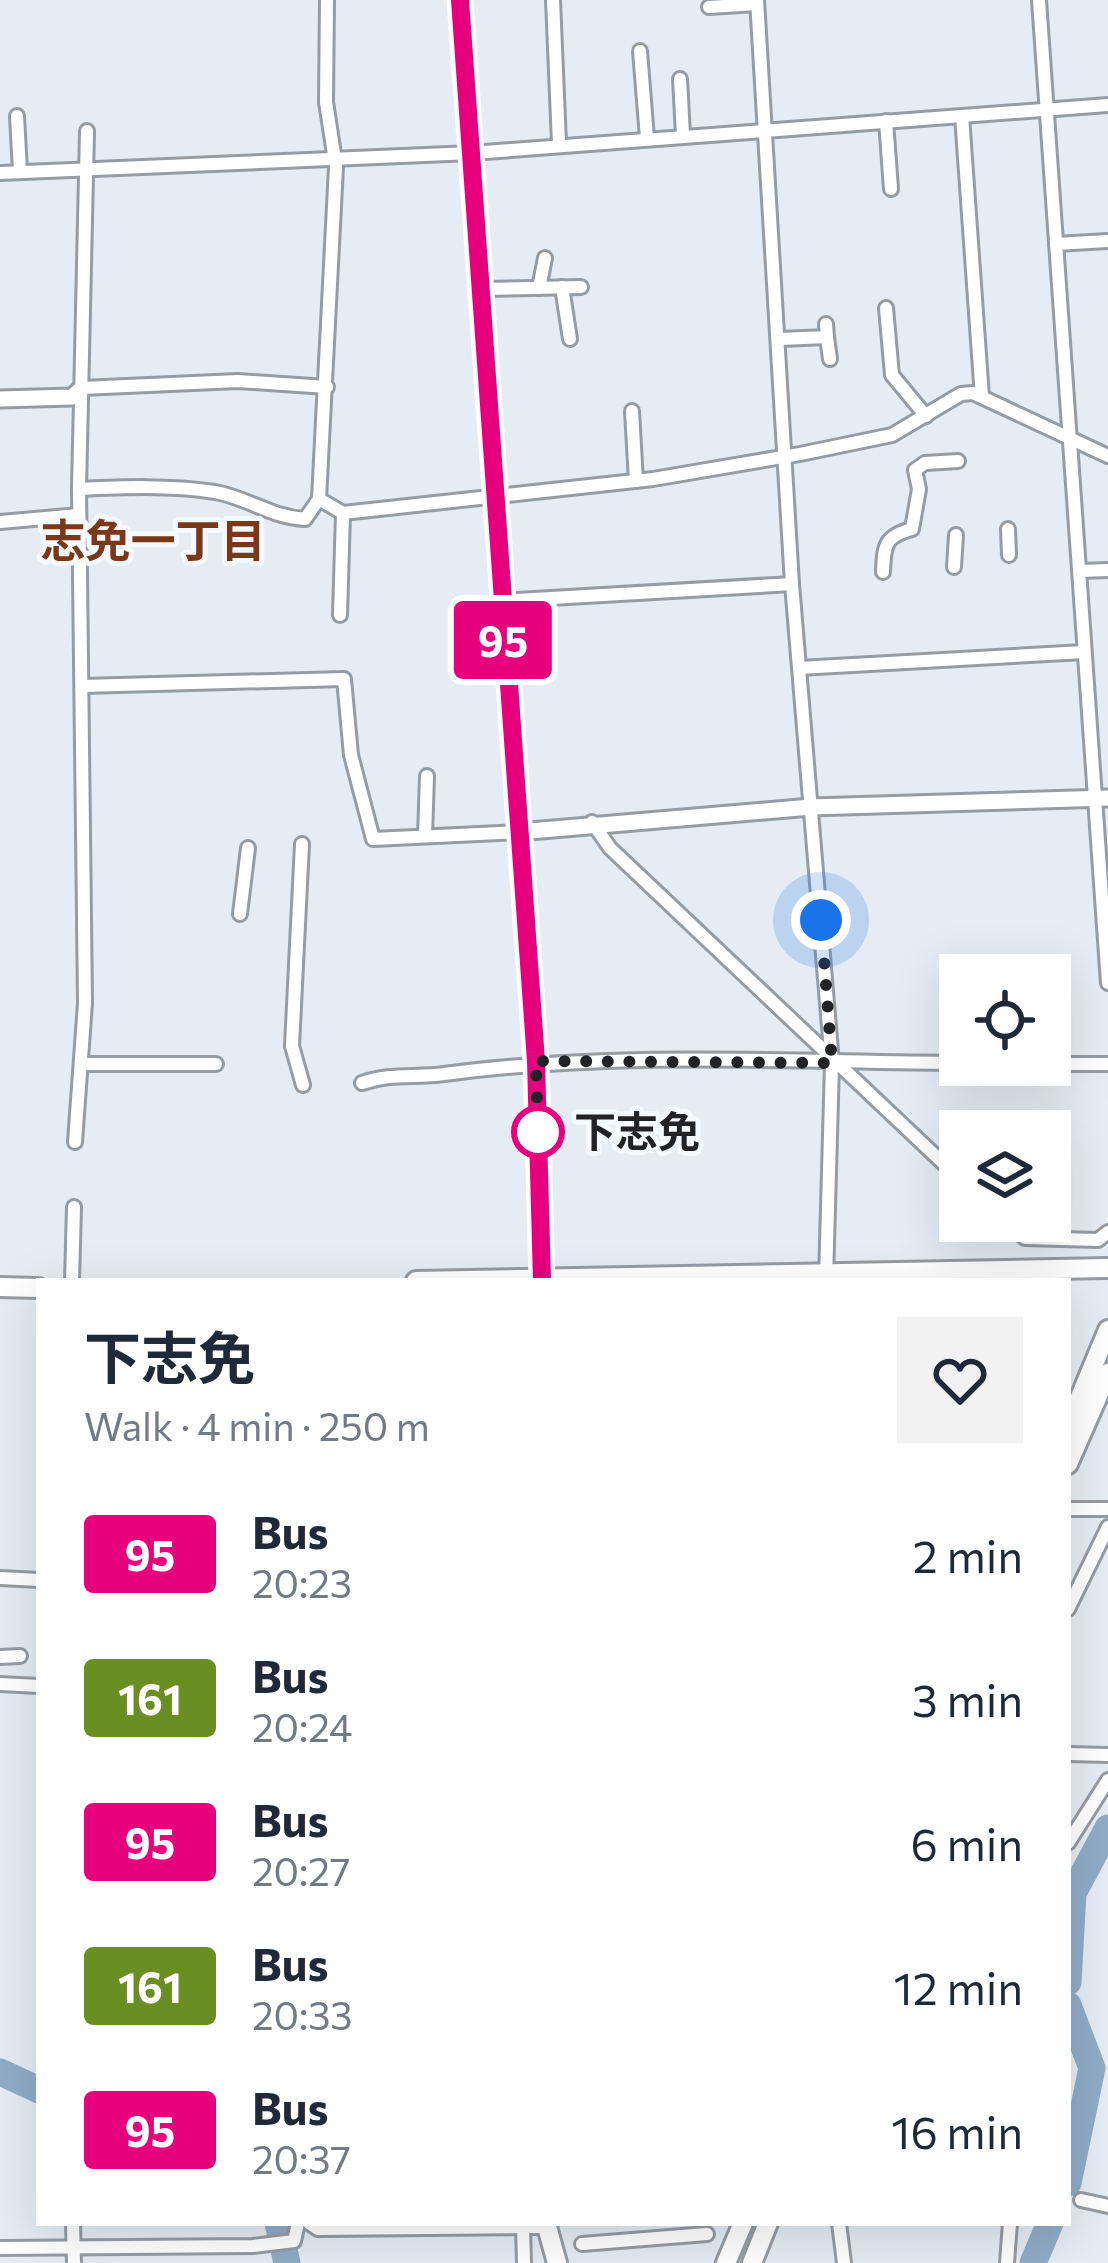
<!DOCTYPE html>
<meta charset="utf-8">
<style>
body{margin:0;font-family:Commissioner,"Noto Sans JP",sans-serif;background:#f2f2f3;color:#1f2937;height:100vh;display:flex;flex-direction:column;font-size:45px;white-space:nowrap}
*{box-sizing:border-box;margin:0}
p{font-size:39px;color:#747a83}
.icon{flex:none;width:66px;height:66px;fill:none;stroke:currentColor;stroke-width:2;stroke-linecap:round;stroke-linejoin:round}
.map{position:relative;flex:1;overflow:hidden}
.sheet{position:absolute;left:36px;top:1278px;width:1035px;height:948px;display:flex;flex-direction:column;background:#fff;border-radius:0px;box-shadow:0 12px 48px #0002}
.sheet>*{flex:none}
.badge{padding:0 24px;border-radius:9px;font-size:42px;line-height:78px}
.fabs{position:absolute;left:939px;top:954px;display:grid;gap:24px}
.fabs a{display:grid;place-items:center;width:132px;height:132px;border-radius:0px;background:#fff;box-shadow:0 12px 48px #0002;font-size:60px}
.you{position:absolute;width:60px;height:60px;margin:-30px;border:9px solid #fff;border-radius:50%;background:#1a73e8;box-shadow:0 0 0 18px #1a73e833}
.map>.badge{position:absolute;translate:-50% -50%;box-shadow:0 0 0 6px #fff}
.round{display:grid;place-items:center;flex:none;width:126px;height:126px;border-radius:0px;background:#f2f2f3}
.headline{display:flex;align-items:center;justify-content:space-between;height:204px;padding:0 48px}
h1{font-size:57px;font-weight:700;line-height:90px}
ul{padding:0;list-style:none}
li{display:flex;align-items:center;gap:36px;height:144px;padding:0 48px}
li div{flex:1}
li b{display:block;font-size:45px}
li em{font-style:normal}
li .badge{min-width:132px;font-weight:700;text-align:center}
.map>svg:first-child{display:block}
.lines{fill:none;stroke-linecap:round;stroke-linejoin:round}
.river{stroke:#90acc7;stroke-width:27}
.minor-casing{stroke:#969ca3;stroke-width:18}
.tertiary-casing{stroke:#969ca3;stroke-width:21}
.primary-casing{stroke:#969ca3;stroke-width:24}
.minor{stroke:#fff;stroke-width:12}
.tertiary{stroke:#fff;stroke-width:15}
.primary{stroke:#fff;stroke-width:18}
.line-casing{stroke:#fff;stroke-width:27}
.line{stroke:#e6007e;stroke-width:18}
.walk{stroke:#212326;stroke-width:12;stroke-dasharray:0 21.6}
.stop-dot{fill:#fff;stroke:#e6007e;stroke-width:6}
.labels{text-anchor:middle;stroke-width:10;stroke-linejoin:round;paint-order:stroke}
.stop-label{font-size:42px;font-weight:bold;fill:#212326;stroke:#f3f9ff;text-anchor:start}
.neighbourhood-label{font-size:45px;font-weight:bold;fill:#793919;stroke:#f3f9ff}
</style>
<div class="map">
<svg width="1108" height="2263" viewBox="0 0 1108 2263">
<rect width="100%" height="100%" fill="#e5ecf3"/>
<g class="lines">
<g class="river">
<path d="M1068 1982 1073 1893 1108 1828"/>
<path d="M1068 2005 1092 2068 1068 2183"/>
<path d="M0 2072 39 2090"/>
<path d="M278 2223 287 2263"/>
<path d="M1033 2263 1050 2223"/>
</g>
<defs>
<g id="minor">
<path d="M553 0 559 143"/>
<path d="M757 0 792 584 832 1063 826 1280"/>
<path d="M1039 0 1108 983"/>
<path d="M709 7 757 4"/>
<path d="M640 51 647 138"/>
<path d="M680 79 683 135"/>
<path d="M17 116 20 171"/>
<path d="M962 116 982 397"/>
<path d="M886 121 891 189"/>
<path d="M0 173 472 153 1108 105"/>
<path d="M1056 244 1108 241"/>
<path d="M562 287 570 339"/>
<path d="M539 288 545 258"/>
<path d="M480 289 581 287"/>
<path d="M886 308 892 375 926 416"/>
<path d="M827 337 830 359"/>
<path d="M780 339 827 337 826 324"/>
<path d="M82 388 238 381 327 387"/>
<path d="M632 411 636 481"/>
<path d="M79 489C124 487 169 485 215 492 249 498 270 517 305 519L319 499 336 167 326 102 327 0"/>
<path d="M319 499 343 513 653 479 800 454 892 435 961 394 973 393 1108 456"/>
<path d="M0 522 79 515"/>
<path d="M1008 529 1009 555"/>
<path d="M954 567 956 535"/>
<path d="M1080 571 1108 570"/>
<path d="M883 572C884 545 885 536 912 529L919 489 915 470 925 463 958 461"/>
<path d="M501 601 792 584"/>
<path d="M340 615 343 513"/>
<path d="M799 668 1084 652"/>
<path d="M82 686 344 679 351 755 373 839 518 832"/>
<path d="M592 822 610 848 960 1179"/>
<path d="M425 836 427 776"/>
<path d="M302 844 292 1046 303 1085"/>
<path d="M240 914 248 848"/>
<path d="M81 1064H216"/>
<path d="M1050 1064H1108"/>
<path d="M362 1083C390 1073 415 1078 444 1074 614 1051 788 1062 960 1063"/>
<path d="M75 1142 85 1003 79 489 87 131"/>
<path d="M1006 1221 1025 1238 1098 1240 1108 1232"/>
<path d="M72 1281 74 1207"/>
<path d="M1068 1509H1108"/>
<path d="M0 1578 39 1580"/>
<path d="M1068 1609 1108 1527"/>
<path d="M0 1657 20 1656"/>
<path d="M0 1684 39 1686"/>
<path d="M1068 1754 1108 1755"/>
<path d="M1068 1843 1108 1780"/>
<path d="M1081 2200 1108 2206"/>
<path d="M73 2223 74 2263"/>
<path d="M309 2223 318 2229 546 2227"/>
<path d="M839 2223 844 2263"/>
<path d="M523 2226 524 2263"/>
<path d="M582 2244 707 2234"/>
<path d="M0 2248 253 2246 294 2241 298 2223"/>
<path d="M1007 2263 1010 2223"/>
</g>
<g id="tertiary">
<path d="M0 399 72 397 82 388"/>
<path d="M518 832 811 807 1108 798"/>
</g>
<g id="primary">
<path d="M460 0 536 1061 542 1281"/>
<path d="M416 1281 1108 1268"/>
<path d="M0 1287 39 1288"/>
<path d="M1068 1426 1108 1330"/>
<path d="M1068 1464 1108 1373"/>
<path d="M546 2223 557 2263"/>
<path d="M726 2263 743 2223"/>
<path d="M752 2263 768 2223"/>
</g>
</defs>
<use href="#minor" class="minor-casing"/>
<use href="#tertiary" class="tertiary-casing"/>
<use href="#primary" class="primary-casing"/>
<use href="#minor" class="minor"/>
<use href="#tertiary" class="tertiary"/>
<use href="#primary" class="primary"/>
</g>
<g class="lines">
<defs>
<path id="line" d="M460 0 536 1061 542 1281"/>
</defs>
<use href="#line" class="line-casing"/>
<use href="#line" class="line"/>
<path class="walk" d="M538 1132V1147L536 1061 832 1063 821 920"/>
</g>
<circle class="stop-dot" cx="538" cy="1132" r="24"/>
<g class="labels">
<g class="stop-label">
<text x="574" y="1147">下志免</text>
</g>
<g class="neighbourhood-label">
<text x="153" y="557">志免一丁目</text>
</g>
</g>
</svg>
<div class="fabs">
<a><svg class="icon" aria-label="locate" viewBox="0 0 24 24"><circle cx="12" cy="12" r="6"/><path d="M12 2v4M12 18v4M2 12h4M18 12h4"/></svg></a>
<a><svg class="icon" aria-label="layers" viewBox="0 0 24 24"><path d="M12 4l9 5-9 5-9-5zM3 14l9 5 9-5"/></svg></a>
</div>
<div class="you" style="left:821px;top:920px"></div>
<b class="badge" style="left:503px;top:640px;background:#e6007e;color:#fff">95</b>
<section class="sheet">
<div class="headline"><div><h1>下志免</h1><p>Walk · 4 min · 250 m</p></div><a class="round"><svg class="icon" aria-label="heart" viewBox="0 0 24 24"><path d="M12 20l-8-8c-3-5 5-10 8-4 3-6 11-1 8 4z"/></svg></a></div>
<ul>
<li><span class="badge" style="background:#e6007e;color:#fff">95</span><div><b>Bus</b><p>20:23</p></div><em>2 min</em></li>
<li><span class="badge" style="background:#6b8e23;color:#fff">161</span><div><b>Bus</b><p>20:24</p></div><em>3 min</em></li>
<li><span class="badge" style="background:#e6007e;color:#fff">95</span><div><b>Bus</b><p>20:27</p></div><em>6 min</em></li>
<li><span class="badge" style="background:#6b8e23;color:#fff">161</span><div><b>Bus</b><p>20:33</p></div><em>12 min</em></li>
<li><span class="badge" style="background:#e6007e;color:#fff">95</span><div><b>Bus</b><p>20:37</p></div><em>16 min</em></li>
</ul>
</section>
</div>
